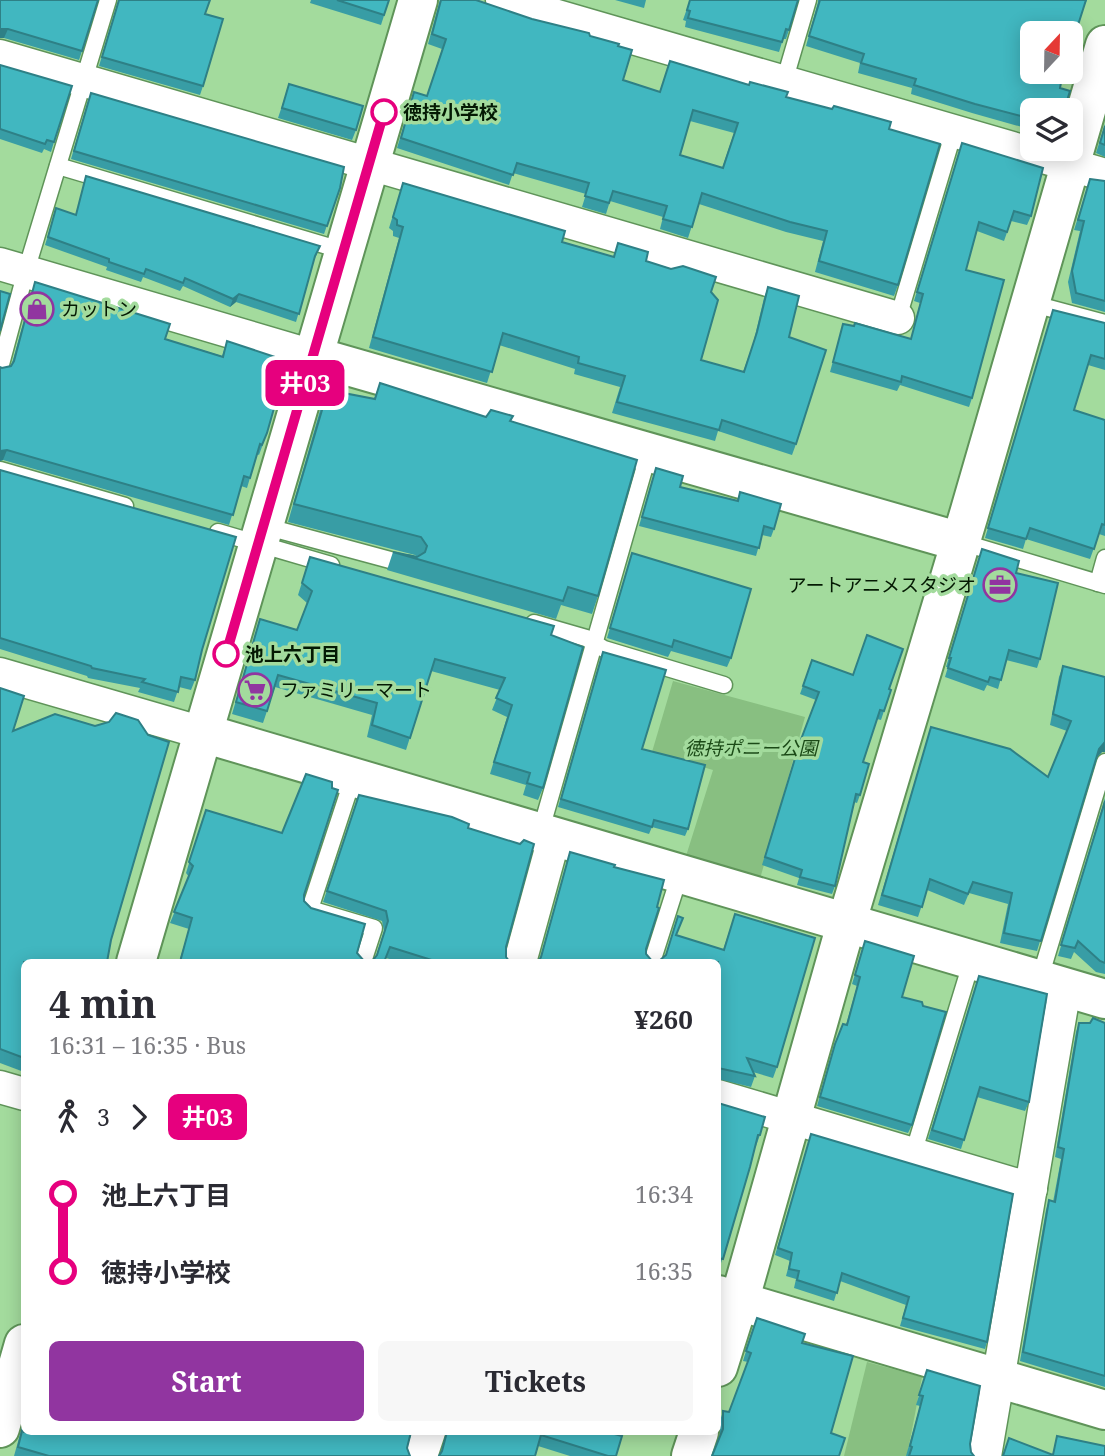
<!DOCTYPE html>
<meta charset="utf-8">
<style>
body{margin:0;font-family:"Noto Serif","Noto Sans JP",serif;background:#f7f7f7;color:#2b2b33;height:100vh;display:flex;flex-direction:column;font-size:26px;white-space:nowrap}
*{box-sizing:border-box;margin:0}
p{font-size:23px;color:#7c7c81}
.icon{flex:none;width:38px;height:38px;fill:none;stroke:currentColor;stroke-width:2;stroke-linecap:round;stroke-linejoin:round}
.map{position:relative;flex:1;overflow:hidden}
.details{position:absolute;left:21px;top:959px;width:700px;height:476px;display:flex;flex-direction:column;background:#fff;border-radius:10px;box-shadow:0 4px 18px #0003}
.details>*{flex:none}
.badge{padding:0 14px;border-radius:10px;font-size:24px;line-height:46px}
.needle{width:46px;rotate:22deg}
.buttons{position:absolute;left:1020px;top:21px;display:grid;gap:14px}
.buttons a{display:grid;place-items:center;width:63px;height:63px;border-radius:10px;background:#fff;box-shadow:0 4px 18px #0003;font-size:35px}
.map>.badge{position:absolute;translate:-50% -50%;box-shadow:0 0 0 4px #fff}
.legs{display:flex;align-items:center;gap:10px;height:77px;padding:0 28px;font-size:23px}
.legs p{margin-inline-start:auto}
.summary{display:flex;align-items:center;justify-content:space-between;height:119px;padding:0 28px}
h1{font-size:38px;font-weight:700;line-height:52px}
.cta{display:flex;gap:14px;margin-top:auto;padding:14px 28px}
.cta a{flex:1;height:80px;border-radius:10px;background:#9135a0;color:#fff;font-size:28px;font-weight:700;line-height:80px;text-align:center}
.cta a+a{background:#f7f7f7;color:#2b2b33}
ul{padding:0 28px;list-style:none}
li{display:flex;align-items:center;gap:24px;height:77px;font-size:26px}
li i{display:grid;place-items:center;width:10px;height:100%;margin:0 9px;background:currentColor}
li i::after{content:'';width:18px;height:18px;margin:-9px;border:5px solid;border-radius:50%;background:#fff}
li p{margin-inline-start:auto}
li:first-child i{background:linear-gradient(#0000 50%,currentColor 0)}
li:last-child i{background:linear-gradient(currentColor 50%,#0000 0)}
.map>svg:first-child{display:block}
.park{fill:#88bf81}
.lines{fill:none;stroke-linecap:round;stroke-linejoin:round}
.lane-casing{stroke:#5f9459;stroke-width:19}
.street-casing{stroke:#5f9459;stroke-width:35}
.secondary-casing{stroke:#5f9459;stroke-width:42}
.lane{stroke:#fff;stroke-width:16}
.street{stroke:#fff;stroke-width:32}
.secondary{stroke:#fff;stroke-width:38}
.wall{fill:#389da5;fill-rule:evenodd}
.shaded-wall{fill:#2e8086}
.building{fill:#41b7c0;stroke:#2e8086;stroke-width:2;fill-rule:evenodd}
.line-1-casing{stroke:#fff;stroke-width:16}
.line-1{stroke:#e6007e;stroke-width:10}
.stop-1-dot{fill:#fff;stroke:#e6007e;stroke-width:3.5}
.labels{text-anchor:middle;stroke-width:7;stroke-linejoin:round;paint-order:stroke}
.stop-label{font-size:19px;font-weight:bold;fill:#041903;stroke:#a3db9d;text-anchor:start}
.poi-label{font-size:19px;fill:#041903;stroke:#a3db9d;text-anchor:start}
.park-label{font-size:19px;font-style:italic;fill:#1b4a17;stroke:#a3db9d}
</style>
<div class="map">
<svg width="1105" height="1456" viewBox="0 0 1105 1456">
<rect width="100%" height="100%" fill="#a3db9d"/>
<g class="park">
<path d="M673 681 805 717 760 879 686 856 713 770 652 752Z"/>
<path d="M867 1362 922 1377 907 1456H844Z"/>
</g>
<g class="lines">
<defs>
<g id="lane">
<path d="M784 82 808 0"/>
<path d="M58 166 344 251"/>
<path d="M1030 303 1105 323"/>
<path d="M898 318 954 131"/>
<path d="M0 368 26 271 108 0"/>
<path d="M0 470 125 506"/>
<path d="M264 526 405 564H410"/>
<path d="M218 532 331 565"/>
<path d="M961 542 1105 585"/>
<path d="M1098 583 1105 558"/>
<path d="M534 623 586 638 604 649 724 685"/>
<path d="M353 778 310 909 374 928 363 962"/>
<path d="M540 833 649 452"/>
<path d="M652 962 680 874"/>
<path d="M1039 981 1105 762"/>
<path d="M913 1154 972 960"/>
</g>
<g id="street">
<path d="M502 0 1105 175"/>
<path d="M0 56 898 318"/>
<path d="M0 264 313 356"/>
<path d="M0 674 203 733"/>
<path d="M520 962 554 838"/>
<path d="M0 1087 24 1094"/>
<path d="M718 1096 1031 1189"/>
<path d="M421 1456 429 1432"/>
<path d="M985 1456 1065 988"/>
</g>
<g id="secondary">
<path d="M313 356 961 542"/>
<path d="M203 733 1105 999"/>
<path d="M136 962 418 0"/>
<path d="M718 1295 1105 1410"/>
<path d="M718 1367 745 1281 847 921 969 514 1105 45"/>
<path d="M0 1428 24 1344"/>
<path d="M691 1456 699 1432"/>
</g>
</defs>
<use href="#lane" class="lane-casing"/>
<use href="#street" class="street-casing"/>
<use href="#secondary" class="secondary-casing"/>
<use href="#lane" class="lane"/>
<use href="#street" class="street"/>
<use href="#secondary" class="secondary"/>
</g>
<g class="wall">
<path d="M0 0 82 51 79 60 4 38H0Z"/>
<path d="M118 0H210L205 14 203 86 200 95 99 66 118 2Z"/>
<path d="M311 0H389L381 25 310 3Z"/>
<path d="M440 0H476L532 19 618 46 623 80 659 92 786 97 889 129 898 285 894 296 815 272 823 241 786 232 699 204 688 238 660 229 663 217 610 201 606 214 582 207 586 194 513 173 509 185 397 148 414 92 427 96 442 49 428 44ZM690 121 734 133 722 168 680 155Z"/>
<path d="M615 0H646L644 8Z"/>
<path d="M690 0 789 30 786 39H783L779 52 685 27 686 21 683 20Z"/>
<path d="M818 0H1087L1032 110V124L1024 122 1022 127 972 113 911 94 912 88 858 73 860 63 806 46 818 2Z"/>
<path d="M0 65 54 142 51 152 44 149 42 153 0 139Z"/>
<path d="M286 94 356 130 352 140 278 118Z"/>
<path d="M88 101 340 188 324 234 71 159Z"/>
<path d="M1105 124V157L1096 153Z"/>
<path d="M962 143 1031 216 1027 225 1011 221 1004 241 977 231 966 270 972 398 969 407 900 385 897 391 830 372 843 324 911 339 920 303 914 301Z"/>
<path d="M86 176 317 254 314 260 296 322 236 302 230 307 183 286 180 291 143 277 141 282 106 270 107 267 45 245 54 216 76 215Z"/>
<path d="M1090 179 1105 181V312L1072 303 1068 282 1080 231 1074 230Z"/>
<path d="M403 183 562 242 613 257 618 243 646 261 711 292 701 360 743 372 753 344 764 298 768 287 789 337 796 444 792 455 718 431 715 441 612 413 620 387 574 374 575 369 499 345 487 383 369 348 399 238 393 236V231L389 228Z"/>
<path d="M35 282 165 339 222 356 227 341 278 378 267 433 259 455 257 454 247 488 241 486 229 525 3 460 0 461V367L2 368 11 366 12 363Z"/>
<path d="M1053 310 1105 323V370L1088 365 1074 410 1105 420V536L1099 534 1090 559 1026 539 1023 549 985 538Z"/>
<path d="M380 383 486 417 513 416 511 421 598 596 592 614 561 605 556 619 387 570 393 552 416 556 415 555 288 522 321 407 328 390 374 399Z"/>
<path d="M656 468 680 487 737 501 740 492 774 529 771 537 762 535 756 556 639 526Z"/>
<path d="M0 470 202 650 195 680 191 690 179 687 174 702 138 692 140 688 88 678 87 676 0 649Z"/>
<path d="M982 549 1016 573 1040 659 1037 668 1006 660 998 689 987 685 984 691 945 677 948 667H946Z"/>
<path d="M632 553 731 658 727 667 671 651 668 657 607 638Z"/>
<path d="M310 557 551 635 543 788 538 800 523 795 526 785 490 774 507 717 492 710 500 690 431 671 406 750 367 737 372 715 275 687 263 723 232 714 260 619 297 630 307 603 298 595Z"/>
<path d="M603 652 642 749 688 829 685 836 652 827 649 834 558 807Z"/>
<path d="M812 660 891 690 881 720 877 719 863 762 860 795 857 803 854 802 835 886 832 894 797 885 799 878 762 865 797 751 816 700 800 694Z"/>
<path d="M1063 666 1105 677V752H1102L1096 758 1037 951 1000 943 1008 904 969 893 964 905 927 890 918 917 878 905 931 727 1048 777 1067 731 1050 725 1059 677Z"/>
<path d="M0 688 13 731 24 962V1072L0 1063Z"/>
<path d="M359 795 468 828 506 947V957L510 962H401L386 958 384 962H179L189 929 170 923 189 877 186 873 202 821 304 895V901L364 961 373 960 376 956 384 931 382 921 323 902Z"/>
<path d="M1105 798V974L1096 972 1074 952 1071 959 1058 956Z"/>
<path d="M570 852 614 867 646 949V954L652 961H659L665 956 676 936 723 950 735 914 777 1067 773 1078 753 1072 755 1076 751 1087 718 1079V962L540 959Z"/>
<path d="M865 941 902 997 912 1125 908 1133 817 1106 832 1053 843 1024 846 1025 857 986 852 984Z"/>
<path d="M979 976 1029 1102 1025 1111 977 1097 961 1149 928 1139Z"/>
<path d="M1079 1023H1105V1387L1020 1361 1046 1210 1049 1200 1053 1202 1061 1159 1055 1157 1076 1032Z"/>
<path d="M718 1103 760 1135 756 1146H755L719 1270H718Z"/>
<path d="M811 1134 987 1342 985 1349 900 1326 906 1305 840 1281 834 1301 794 1288 796 1279 786 1276 790 1261 775 1255Z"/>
<path d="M753 1328 802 1343 831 1433 720 1438V1421L723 1411 729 1412 748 1362 743 1361Z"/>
<path d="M927 1370 970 1444 971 1452 974 1456H906L920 1406 916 1405Z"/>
<path d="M24 1420V1432L407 1448 410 1456H14Z"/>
<path d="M446 1432H607L616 1456H570L538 1446 441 1454Z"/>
</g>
<g class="shaded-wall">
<path d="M0 29H8L4 38H0Z"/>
<path d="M239 294 236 302 230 307 233 299Z"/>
<path d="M7 450 3 460 0 461V451Z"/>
<path d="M1105 742V752H1102L1095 759 1099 749Z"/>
</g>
<g class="building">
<path d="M0 0H98L82 51 8 29H0Z"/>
<path d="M119 0H210L205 14 223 19 203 86 102 57Z"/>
<path d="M337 0H389L384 15Z"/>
<path d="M441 0H476L532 19 589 33 590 36 619 44 618 46 632 50 623 80 660 92 670 61 749 85 750 82 788 92 786 97 832 109 834 106 891 122 889 129 940 144 898 285 819 261 827 231 790 222 702 193 692 227 663 219 667 206 613 191 609 203 585 196 589 183 517 163 513 175 401 138 414 92 427 96 446 39 432 34ZM693 110 738 123 723 168 680 155Z"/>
<path d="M690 0H798L789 30 786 29 782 42 688 18 690 11 687 10Z"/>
<path d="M820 0H1086L1071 47V33H1032V72H1063L1060 88 1070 91 1064 110H1032V114L1027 112 1025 117 975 104 914 85 916 79 861 63 864 54 809 36Z"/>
<path d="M0 65 72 86 54 142 47 140 45 144 0 129Z"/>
<path d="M289 84 363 106 356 130 282 108Z"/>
<path d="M91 93 344 167 340 188 327 226 74 151Z"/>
<path d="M1105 126V145L1100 143Z"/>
<path d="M962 143 1043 168 1031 216 1014 211 1007 232 979 222 966 270 1004 280 972 398 902 376 901 382 833 362 843 324 854 326 855 323 911 339 923 294 917 292Z"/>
<path d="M86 176 320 246 315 256 299 314 239 294 233 299 185 278 183 283 146 269 144 274 109 262V259L48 237 56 208 76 215Z"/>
<path d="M1090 179 1105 181V301L1076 293 1072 271 1084 221 1078 220Z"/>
<path d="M403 183 565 231 562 242 614 257 618 243 648 252 646 261 671 269 683 266 716 277 711 292 718 300 701 360 744 372 757 332 768 287 799 296 789 337 826 350 796 444 722 420 719 430 617 402 625 376 578 363 579 357 503 333 492 372 373 337 403 227 397 225V220L393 217Z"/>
<path d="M35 282 170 324 165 339 223 357 227 341 284 360 278 378 282 380 267 433 262 445 260 444 250 478 244 476 233 515 7 450 0 451V367L2 368 11 366 14 361Z"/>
<path d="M0 291 10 294 0 331Z"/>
<path d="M1053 310 1105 323V359L1091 355 1074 410 1105 420V525L1102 524 1094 549 1030 528 1026 539 988 528Z"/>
<path d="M380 383 486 417 491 410 513 416 510 421 637 460 598 596 568 587 563 601 393 552 417 557 425 552 427 546 421 537 294 504 328 390 375 399Z"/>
<path d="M656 468 683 476 680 487 738 501 740 492 781 504 774 529 764 526 759 548 642 517Z"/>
<path d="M0 470 236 537 202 650 195 680 181 677 178 692 142 682 145 679 92 668 91 666 0 638Z"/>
<path d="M982 549 1019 561 1016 573 1058 583 1040 659 1009 650 1001 680 990 677 988 682 948 668 951 658H949Z"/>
<path d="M632 553 751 589 731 658 674 640 672 647 610 628Z"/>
<path d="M310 557 554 626 551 635 583 647 543 788 527 783 530 773 494 762 512 705 496 698 505 678 435 659 410 738 372 725 377 703 278 675 267 711 236 702 260 619 297 630 312 591 302 583Z"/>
<path d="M867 635 903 649 889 689 891 690 884 711 880 710 863 762 869 764 860 795 856 794 835 886 800 877 802 870 765 857 800 742 819 692 803 686 812 660 853 675Z"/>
<path d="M603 652 666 670 642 749 705 765 688 829 654 820 652 827 561 799Z"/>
<path d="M1063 666 1105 677V742L1099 749 1041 941 1004 933 1012 893 973 882 968 894 930 879 922 907 882 895 931 727 1010 749 1048 777 1071 721 1053 714Z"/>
<path d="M0 688 24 696 13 731 55 714 95 726 109 722 116 713 138 720 148 735 169 742 111 940 107 962H24V1058L0 1049Z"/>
<path d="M306 774 332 782V788L338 790 304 895V901L311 908 365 924 357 953 364 961 373 960 377 955 388 921 386 911 327 891 359 795 452 817 469 824 468 828 520 844 524 840 534 844 506 947V957L510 962H438L390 947 384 962H180L192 918 174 912 193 866 189 862 206 810 282 833Z"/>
<path d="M1105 801V963L1100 961 1078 941 1075 948 1061 945Z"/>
<path d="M570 852 615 865 614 867 664 880 657 907 659 908 646 949V954L652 961H659L666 955 678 916 683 918 676 935 724 950 735 914 815 938 777 1067 747 1058 755 1076 718 1068V962H538L541 957Z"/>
<path d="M865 941 914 956 902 997 922 1002 923 1006 946 1012 912 1125 820 1097 835 1044 843 1024 847 1025 860 977 855 975Z"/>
<path d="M979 976 1047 994 1029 1102 980 1087 964 1140 932 1130Z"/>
<path d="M1093 1018 1105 1023V1376L1023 1352 1049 1200 1055 1202 1060 1172 1064 1149 1058 1147 1079 1023H1090Z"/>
<path d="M718 1103 765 1117 760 1135H758L750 1167 723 1259 718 1258Z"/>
<path d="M811 1134 1013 1194 987 1342 903 1318 909 1297 842 1273 837 1293 797 1280 799 1271 789 1269 792 1253 778 1248Z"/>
<path d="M757 1318 805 1334 802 1343 853 1356 831 1433 845 1438 839 1456H712L723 1429V1411L729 1412 751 1353 746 1351Z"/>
<path d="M927 1370 980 1386 970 1444 971 1452 974 1456H909L912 1447 910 1446 923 1396 919 1395Z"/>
<path d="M24 1423V1432H411L407 1448 410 1456H49L18 1447Z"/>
<path d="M447 1432H607L622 1436 616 1456H608L541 1435 535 1456H439L442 1451Z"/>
<path d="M1057 1436 1105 1446V1456H1003L1009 1438 1053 1455Z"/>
</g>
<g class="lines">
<defs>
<path id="line-1" d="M226 654 384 112"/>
</defs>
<use href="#line-1" class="line-1-casing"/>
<use href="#line-1" class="line-1"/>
</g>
<defs>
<symbol id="shop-ring" viewBox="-11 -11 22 22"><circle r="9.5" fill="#a3db9d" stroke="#9135a0" stroke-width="1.5"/><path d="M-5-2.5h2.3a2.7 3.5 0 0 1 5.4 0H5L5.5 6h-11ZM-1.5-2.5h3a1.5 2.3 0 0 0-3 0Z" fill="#9135a0"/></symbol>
<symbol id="office-ring" viewBox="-11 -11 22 22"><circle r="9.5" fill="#a3db9d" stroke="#9135a0" stroke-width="1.5"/><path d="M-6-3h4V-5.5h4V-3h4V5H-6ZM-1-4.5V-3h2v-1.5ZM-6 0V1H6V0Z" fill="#9135a0"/></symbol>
<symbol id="supermarket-ring" viewBox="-11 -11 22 22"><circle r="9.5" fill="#a3db9d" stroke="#9135a0" stroke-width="1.5"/><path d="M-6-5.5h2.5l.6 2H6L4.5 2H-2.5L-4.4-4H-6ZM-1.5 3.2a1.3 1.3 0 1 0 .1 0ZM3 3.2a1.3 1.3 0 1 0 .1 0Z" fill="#9135a0"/></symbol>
</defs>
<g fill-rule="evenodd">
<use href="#shop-ring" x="18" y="290" width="38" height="38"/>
<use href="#office-ring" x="981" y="566" width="38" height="38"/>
<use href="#supermarket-ring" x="236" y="671" width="38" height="38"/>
</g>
<g class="stop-1-dot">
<circle cx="384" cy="112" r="12"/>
<circle cx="226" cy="654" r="12"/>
</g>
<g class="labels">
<g class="stop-label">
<text x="403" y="119">徳持小学校</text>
<text x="245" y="661">池上六丁目</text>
</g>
<g class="poi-label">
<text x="61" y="316">カットン</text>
<text x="976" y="592" text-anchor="end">アートアニメスタジオ</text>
<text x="280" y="697">ファミリーマート</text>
</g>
<g class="park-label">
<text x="751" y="755">徳持ポニー公園</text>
</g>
</g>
</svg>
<div class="buttons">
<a><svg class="needle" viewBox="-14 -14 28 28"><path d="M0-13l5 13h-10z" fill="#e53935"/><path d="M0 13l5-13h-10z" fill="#7c7c81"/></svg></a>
<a><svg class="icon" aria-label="layers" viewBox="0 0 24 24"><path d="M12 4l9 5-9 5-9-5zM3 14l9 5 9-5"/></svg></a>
</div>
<b class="badge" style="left:305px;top:383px;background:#e6007e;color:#fff">井03</b>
<section class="details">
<div class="summary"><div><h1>4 min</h1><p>16:31 – 16:35 · Bus</p></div><b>¥260</b></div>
<div class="legs"><svg class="icon" aria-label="walk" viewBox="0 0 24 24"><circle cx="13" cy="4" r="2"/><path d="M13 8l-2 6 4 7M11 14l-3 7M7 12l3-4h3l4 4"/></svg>3<svg class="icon" aria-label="forward" viewBox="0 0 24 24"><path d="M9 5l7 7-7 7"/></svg><b class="badge" style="background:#e6007e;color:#fff">井03</b></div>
<ul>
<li><i style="color:#e6007e"></i><b>池上六丁目</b><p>16:34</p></li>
<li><i style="color:#e6007e"></i><b>徳持小学校</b><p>16:35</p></li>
</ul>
<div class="cta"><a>Start</a><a>Tickets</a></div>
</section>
</div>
